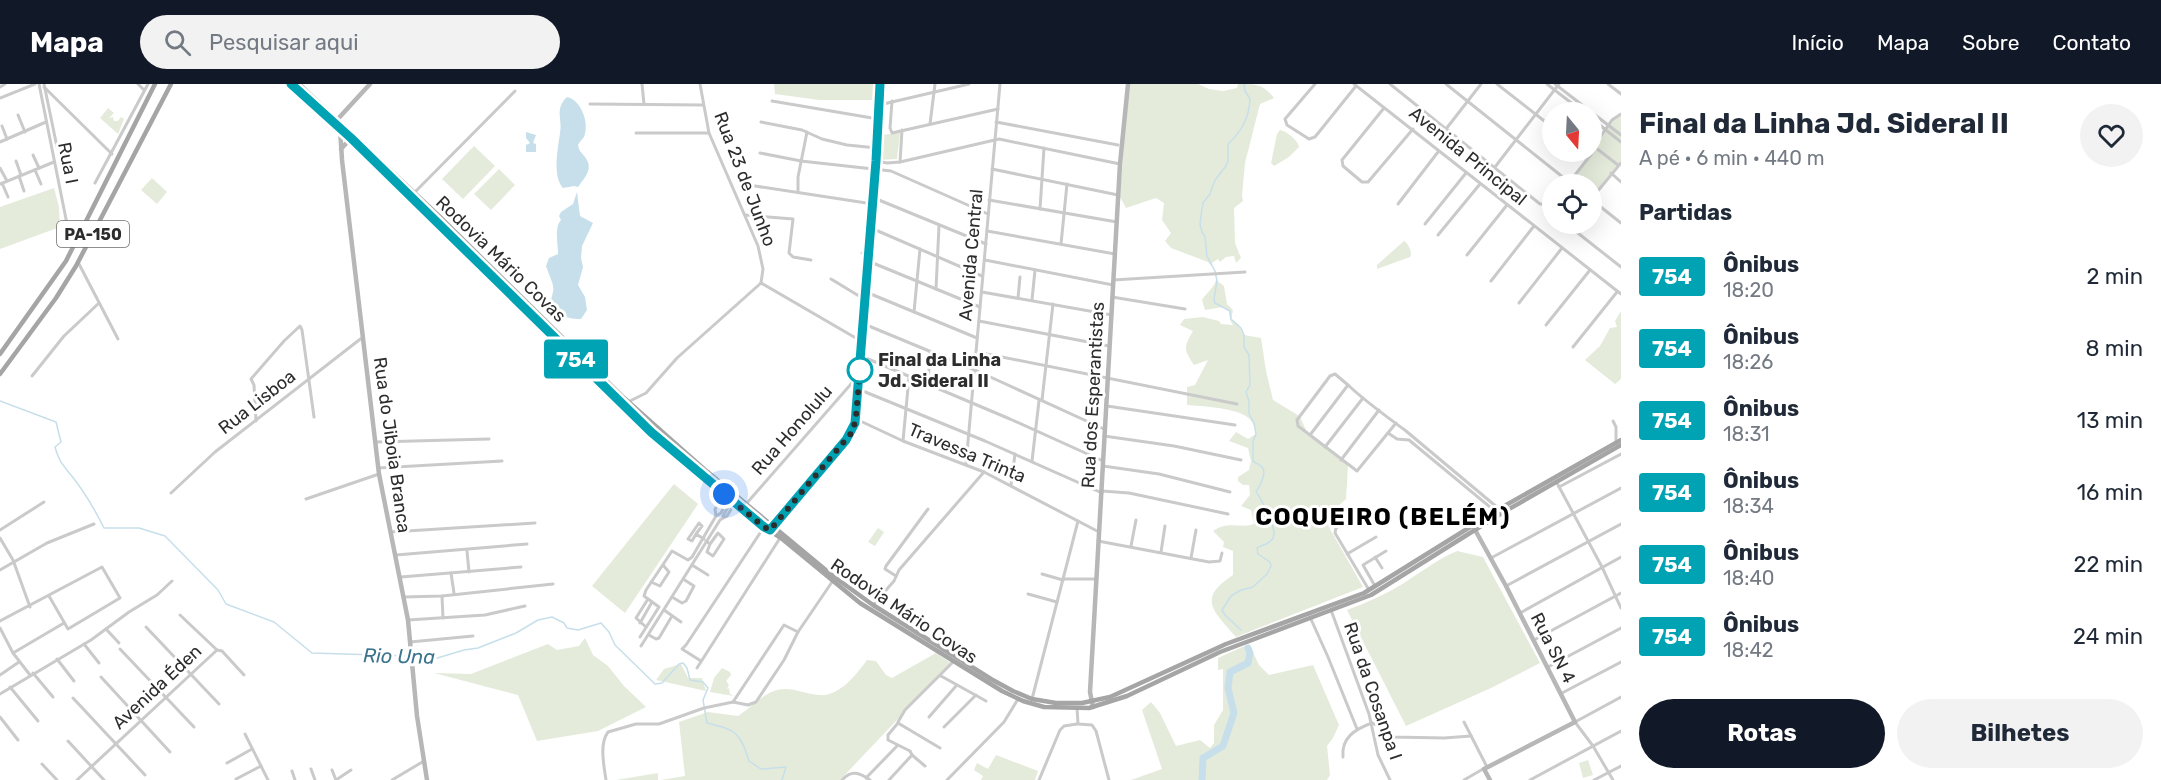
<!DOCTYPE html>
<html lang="pt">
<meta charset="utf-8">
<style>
body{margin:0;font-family:Rubik,sans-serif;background:#f2f2f3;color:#1f2937;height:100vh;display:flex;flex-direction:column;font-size:22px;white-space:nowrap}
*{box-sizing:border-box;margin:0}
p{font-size:20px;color:#747a83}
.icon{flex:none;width:33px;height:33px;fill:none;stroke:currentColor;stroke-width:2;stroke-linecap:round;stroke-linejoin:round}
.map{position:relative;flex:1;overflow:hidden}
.drawer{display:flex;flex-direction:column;background:#fff;width:540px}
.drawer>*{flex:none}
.badge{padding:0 12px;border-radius:4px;font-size:21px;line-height:39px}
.needle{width:39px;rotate:162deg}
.tools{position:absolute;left:1542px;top:18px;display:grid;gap:12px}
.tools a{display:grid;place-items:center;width:60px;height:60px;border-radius:50%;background:#fff;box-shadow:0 6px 24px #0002;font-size:30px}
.you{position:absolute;width:30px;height:30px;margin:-15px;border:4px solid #fff;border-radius:50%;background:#1a73e8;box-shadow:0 0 0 9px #1a73e833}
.map>.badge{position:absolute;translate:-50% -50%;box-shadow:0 0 0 3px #fff}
h2{padding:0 18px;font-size:22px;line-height:54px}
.round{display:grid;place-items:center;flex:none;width:63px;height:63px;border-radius:32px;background:#f2f2f3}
.headline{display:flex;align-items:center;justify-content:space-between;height:102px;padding:0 18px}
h1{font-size:28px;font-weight:700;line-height:45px}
.action{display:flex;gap:12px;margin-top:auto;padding:12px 18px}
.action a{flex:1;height:69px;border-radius:36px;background:#111827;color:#fff;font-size:24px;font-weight:700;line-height:69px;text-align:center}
.action a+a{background:#f2f2f3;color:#1f2937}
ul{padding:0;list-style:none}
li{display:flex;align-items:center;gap:18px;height:72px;padding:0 18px}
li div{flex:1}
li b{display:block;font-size:22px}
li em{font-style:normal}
li .badge{min-width:66px;font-weight:700;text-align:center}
header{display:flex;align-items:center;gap:36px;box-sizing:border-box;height:84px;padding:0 30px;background:#111827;color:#fff}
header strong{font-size:28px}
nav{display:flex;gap:33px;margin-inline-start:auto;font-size:21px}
.search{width:420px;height:54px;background:#f2f2f3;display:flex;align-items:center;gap:15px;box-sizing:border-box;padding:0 21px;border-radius:33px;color:#747a83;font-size:22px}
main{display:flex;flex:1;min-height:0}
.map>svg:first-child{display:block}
.green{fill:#e4ebdb}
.water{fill:#c7dfea}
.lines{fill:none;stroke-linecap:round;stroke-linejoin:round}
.stream{stroke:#c7dfea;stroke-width:1.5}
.river{stroke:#c7dfea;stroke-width:7}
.street{stroke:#cacaca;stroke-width:3}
.secondary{stroke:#b7b7b7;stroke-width:4.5}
.primary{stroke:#a5a5a5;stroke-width:4.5}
.line-casing{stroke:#fff;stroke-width:14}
.line{stroke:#00a3b4;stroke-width:9}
.walk{stroke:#2d2d2d;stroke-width:6;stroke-dasharray:0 10.8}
.stop-dot{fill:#fff;stroke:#00a3b4;stroke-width:3}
.labels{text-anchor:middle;stroke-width:6;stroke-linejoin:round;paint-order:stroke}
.shield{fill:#fff;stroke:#6c6c6c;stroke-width:1.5}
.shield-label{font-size:16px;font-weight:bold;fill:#2d2d2d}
.street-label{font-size:18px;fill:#2d2d2d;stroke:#fff}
.stop-label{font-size:18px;font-weight:bold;fill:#2d2d2d;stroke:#fff;text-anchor:start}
.water-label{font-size:20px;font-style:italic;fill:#3d748e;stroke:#fff}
.district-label{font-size:24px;font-weight:bold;letter-spacing:1.5px;fill:#000;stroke:#fff}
</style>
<header>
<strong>Mapa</strong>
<div class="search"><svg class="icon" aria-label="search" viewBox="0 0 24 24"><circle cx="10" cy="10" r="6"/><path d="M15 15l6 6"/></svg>Pesquisar aqui</div>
<nav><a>Início</a><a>Mapa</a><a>Sobre</a><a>Contato</a></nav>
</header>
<main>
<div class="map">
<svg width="1621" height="696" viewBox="0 0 1621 696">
<rect width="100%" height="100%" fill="#fff"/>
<g class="green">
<path d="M774 0H876L874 16H819L775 10Z"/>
<path d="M1128 0H1198L1209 5 1223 7 1237 4 1238 0C1256 0 1263 0 1274 14L1260 20 1245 79 1242 112 1243 117 1234 124 1235 159 1241 174 1236 179 1234 172 1226 173 1220 178 1218 175 1212 179V183L1208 178 1171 164 1165 157 1171 149 1162 136 1164 119 1156 114 1126 124 1120 113Z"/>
<path d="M108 24 114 29 109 34 113 33 114 37H118L121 33 124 35 118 50 100 34Z"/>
<path d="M1621 30V79L1592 114V100H1568L1596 64C1598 51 1610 37 1621 30Z"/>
<path d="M1280 46C1286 47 1298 56 1299 63L1289 73 1274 82 1271 79 1277 50Z"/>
<path d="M900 49 897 75 879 76 880 51Z"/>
<path d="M474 62 495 82 463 115 442 95Z"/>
<path d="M499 85 515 101 491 126 474 110Z"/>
<path d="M152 94 167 108 157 120 141 106Z"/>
<path d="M54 104 59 123 60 143 0 165V123Z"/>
<path d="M1404 157C1408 159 1413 169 1410 173L1377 185V181Z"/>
<path d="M1216 196 1224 202 1227 220 1233 226 1231 235 1238 240 1244 251 1261 254 1266 287 1273 316 1296 330 1300 333 1307 348 1348 381 1346 415 1327 432 1330 445 1363 503 1236 553C1214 527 1196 515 1233 491V467L1223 463 1224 458 1213 447C1229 436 1241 445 1254 440L1251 426 1241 422 1250 411 1249 401H1243L1238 397V393L1249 386 1251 377 1248 364 1229 357 1236 348 1248 355 1256 350C1255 342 1252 335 1244 331 1231 324 1202 322 1187 321V303L1195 301 1208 276 1194 281C1184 266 1183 264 1193 247L1180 241 1184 235 1203 233 1219 237 1221 240 1233 241 1230 236 1229 227 1223 223 1205 226 1202 216C1206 209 1214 204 1216 196Z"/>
<path d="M1621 227V295L1615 300 1585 276 1600 262 1610 244 1617 243 1615 237Z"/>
<path d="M674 400 698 420 625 529 592 502Z"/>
<path d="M878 444 884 448 875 462 868 458Z"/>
<path d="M1457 467 1483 473 1540 579 1491 604 1406 642 1347 526C1366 519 1386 510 1404 499 1421 488 1438 475 1457 467Z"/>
<path d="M585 554 593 571 608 582 624 602 646 623 598 647 537 657 518 611 434 589 471 590 548 560 557 566 579 562Z"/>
<path d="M1249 560 1259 581 1269 591 1313 581 1339 641 1333 654 1327 662 1330 691 1327 696H1131L1162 685 1142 626 1151 618 1160 629 1176 662 1200 656 1210 664 1214 659V641L1223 626V585L1218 586V574Z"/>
<path d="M936 569 951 579 840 696H661L685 692 679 638 708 628 738 632C750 624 764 609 777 606 792 602 804 610 819 611 839 613 856 591 867 576L876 577 886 591 892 594Z"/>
<path d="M681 580 688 594H702L706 607 656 596 664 585Z"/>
<path d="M722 584 730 588 731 591 726 597 729 601 727 605 729 604 730 610 734 612 710 608 714 594Z"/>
<path d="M996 671 1038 687 1035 696H981L983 692 974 686 977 679 988 685Z"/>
<path d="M1588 676 1593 691 1583 694 1579 679Z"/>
<path d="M658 689V696H616Z"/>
</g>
<g class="water">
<path d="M567 13C581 16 590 39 584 53 582 56 579 58 578 61 579 67 581 68 585 73 594 85 585 93 578 103L574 102 563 104C552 92 558 64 560 49 563 36 554 25 567 13Z"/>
<path d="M526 48 536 51 533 59 536 60V68H526V61L530 59 526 54Z"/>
<path d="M577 108 580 132 593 139 582 162 581 174 583 183 578 201 585 213 587 226 581 235C570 236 557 230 549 223 556 199 554 205 546 182L549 174 558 170C558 159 554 144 561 136L559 132 561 128 573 120Z"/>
</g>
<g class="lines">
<g class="stream">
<path d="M0 317 56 338 61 358 55 363C59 377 62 380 71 391 84 407 95 426 104 444H139L165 452 218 506 226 520 274 538 312 569 409 572"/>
<path d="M1241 546 1225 531 1222 526 1231 512 1241 506 1253 503 1267 490 1271 482 1270 478 1258 470 1257 464C1260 462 1263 461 1266 460 1280 454 1273 439 1265 431L1266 425 1256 407C1260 403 1267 388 1262 383 1260 380 1256 380 1253 377V357L1256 350 1254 339 1249 330V317L1246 308 1250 301 1249 271 1244 263V251L1241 244 1231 235 1230 227 1215 219 1214 215 1217 197 1215 187 1207 172 1205 153 1202 148 1200 140 1202 125 1203 119 1210 110 1215 96 1226 82 1228 77V60C1242 47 1249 34 1250 15L1245 7 1244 0"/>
<path d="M414 572 434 575 464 566 478 564 516 549 538 536 552 533 564 539 567 544 578 546 601 539 609 548 615 561 655 600 662 599 679 580 683 579 687 584 690 596 703 598 708 604 703 616 707 639C736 646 740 648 749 677L761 685 786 683 782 696"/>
</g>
<path class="river" d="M1202 696 1203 674 1223 662 1234 629 1228 604 1230 588 1248 579 1250 569 1248 564"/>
<g class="street">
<path d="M39 0 67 140 73 162"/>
<path d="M44 0 57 63"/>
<path d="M138 0 144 6"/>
<path d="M642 0 644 20"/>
<path d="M700 0 709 49 758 162 763 185 761 199"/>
<path d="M1315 0 1285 35 1287 41 1309 55 1315 53 1356 2"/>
<path d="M1354 0 1621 210"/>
<path d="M1390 0 1540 120H1545L1552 113"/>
<path d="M1446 0 1569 98"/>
<path d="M1497 0 1552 43"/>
<path d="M1547 0 1583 28"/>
<path d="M1555 0 1621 51"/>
<path d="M1608 0 1621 10"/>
<path d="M0 3 5 0"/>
<path d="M44 3 112 70"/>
<path d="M0 14 35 0"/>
<path d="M772 17 878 35"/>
<path d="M892 17 890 44 892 49 998 25"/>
<path d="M590 20 703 21"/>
<path d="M879 21 969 0"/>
<path d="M1384 24 1342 76 1343 82 1362 98H1368L1413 45"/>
<path d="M18 31 25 48"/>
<path d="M1592 35 1621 58"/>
<path d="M761 38 802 46 822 55 847 61 877 64"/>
<path d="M996 38 1118 61"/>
<path d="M930 40 935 0"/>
<path d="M2 42 7 55"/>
<path d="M1446 45 1481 0"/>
<path d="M636 49H709"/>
<path d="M0 58 46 38"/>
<path d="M1596 64 1618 81"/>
<path d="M1584 68 1590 72"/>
<path d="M760 69 801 77 891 87 988 130"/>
<path d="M33 71 39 84"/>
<path d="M16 77 21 91"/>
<path d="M876 77 887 79 900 78 999 55 1120 80"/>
<path d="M900 78 902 46"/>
<path d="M1495 83 1559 0"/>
<path d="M0 84 7 97"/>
<path d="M992 85 1118 111"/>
<path d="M35 86 41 100"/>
<path d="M1611 89 1621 98"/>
<path d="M19 92 24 107"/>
<path d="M2 99 8 113"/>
<path d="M95 99 148 0"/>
<path d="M0 100 54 78"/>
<path d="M1568 100 1596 64 1598 56 1612 36 1621 30"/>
<path d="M755 102 873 120"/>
<path d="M798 108V93L807 48"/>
<path d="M414 109 515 7"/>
<path d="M874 114 986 160"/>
<path d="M1592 114 1621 79"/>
<path d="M989 116 1117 138"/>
<path d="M1592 116 1621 139"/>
<path d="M1398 120 1438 68"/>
<path d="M1040 125 1044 64"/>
<path d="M745 131 793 135 789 169 793 173 811 176"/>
<path d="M1425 140 1466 89"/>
<path d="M1576 140 1574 146 1621 183"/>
<path d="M871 144 982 192"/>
<path d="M987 147 1115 170"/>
<path d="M1438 151 1480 100"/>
<path d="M1061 160 1067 100"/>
<path d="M862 169 869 170"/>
<path d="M1467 171 1507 121"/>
<path d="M985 176 1113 201"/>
<path d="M868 177 980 223"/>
<path d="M78 178 118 255"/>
<path d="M831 195 864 215"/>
<path d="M1113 196 1245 188"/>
<path d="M1491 197 1534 142"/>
<path d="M761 199 861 257"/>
<path d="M936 205 939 142"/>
<path d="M866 208 977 254"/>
<path d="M982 208 1112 231"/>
<path d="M1112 213 1185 225"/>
<path d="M1018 214 1020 193"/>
<path d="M1032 216 1035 186"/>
<path d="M1519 219 1562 164"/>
<path d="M914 228 920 165"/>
<path d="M979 237 1109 262"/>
<path d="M864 240 975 286 1104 345"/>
<path d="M1546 241 1590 186"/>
<path d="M1573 263 1617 208"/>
<path d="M977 268 1237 320"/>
<path d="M861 272 1010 335 1103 377"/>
<path d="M32 292 64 252 99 219"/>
<path d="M928 299 930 269"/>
<path d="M858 305 985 357 1102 409"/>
<path d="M1042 316 1053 220"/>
<path d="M630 317 646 309 677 274 761 199"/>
<path d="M1107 322 1235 341"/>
<path d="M856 335 903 357 984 388 1099 448"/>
<path d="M256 337 254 301 251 295 284 257 300 242 302 246 314 333"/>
<path d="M1613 337 1616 343V359"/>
<path d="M1396 339 1357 387 1310 351 1348 301C1366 318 1386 332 1406 347L1498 424"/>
<path d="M1388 349 1397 355 1409 356 1496 428"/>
<path d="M1310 351 1298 342 1297 336 1330 292 1335 290 1348 301"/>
<path d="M1104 352 1174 362 1241 376"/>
<path d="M903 357 909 293"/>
<path d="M376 358 489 355"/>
<path d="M1325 363 1363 314"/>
<path d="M1341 376 1379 326"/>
<path d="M1032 377 1039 317"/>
<path d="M966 380 1000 0"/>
<path d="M1103 382 1159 390 1230 408"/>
<path d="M378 384 502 377"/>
<path d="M1557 399 1602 483 1621 524"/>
<path d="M1011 401 1015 370"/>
<path d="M1559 403 1621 370"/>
<path d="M1102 407 1129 409 1228 430"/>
<path d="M171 409 215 368 363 253"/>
<path d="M306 415 379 390"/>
<path d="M746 420 858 292"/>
<path d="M1358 431 1336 444 1335 449 1369 506"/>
<path d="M716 432 715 425 725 410"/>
<path d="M723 432 732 416"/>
<path d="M0 446 44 418"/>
<path d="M391 448 535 439"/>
<path d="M696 450 692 457 688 455 699 439 702 442 696 450 704 455"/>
<path d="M0 454 13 476 30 523"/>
<path d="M706 457 710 460 707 468 713 472 724 455 718 449 710 460"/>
<path d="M1098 457 1209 478 1220 477 1222 469"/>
<path d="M1131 462 1136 436"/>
<path d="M467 467 469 488"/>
<path d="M1161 468 1165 442"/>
<path d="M1347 470 1376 453"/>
<path d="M396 471 527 460"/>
<path d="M1375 473 1382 484"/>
<path d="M1191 474 1196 446"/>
<path d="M1491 474 1621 404"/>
<path d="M692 481 708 491"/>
<path d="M0 486 47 459 94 440"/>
<path d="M451 489 454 509"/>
<path d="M1042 490 1063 496"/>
<path d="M896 492 885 485 886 482 928 425"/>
<path d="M401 493 521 483"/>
<path d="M1064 495H1095"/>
<path d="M651 498 660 502 669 488 663 481"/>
<path d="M1375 502 1363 481 1386 467"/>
<path d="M1506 502 1621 440"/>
<path d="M1028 510 1057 518"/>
<path d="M442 512 443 534"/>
<path d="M404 513 442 512 553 500"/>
<path d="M672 513 682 519 686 517 694 502 683 495"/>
<path d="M873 521 894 497 899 486 984 388"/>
<path d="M664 526 681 538"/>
<path d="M1331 526 1369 630 1378 671 1390 696"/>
<path d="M1520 529 1621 473"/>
<path d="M180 531 217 566 222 567 244 591"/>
<path d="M1310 533 1328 573 1357 645"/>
<path d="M408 536 485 531 525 522"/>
<path d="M0 537 102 483 120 514 68 545 49 512"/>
<path d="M640 539 652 518"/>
<path d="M146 543 219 620"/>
<path d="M646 543 636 534 648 515"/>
<path d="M0 544 13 569 30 591"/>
<path d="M106 545 119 559"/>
<path d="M649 551 656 555 659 554 672 532"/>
<path d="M640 553 659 523 644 512 646 506 672 467 688 476 692 473 716 432 721 429 729 413"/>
<path d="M1534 556 1621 509"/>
<path d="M410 558 473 552"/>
<path d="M84 560 99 579"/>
<path d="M641 562 720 436 727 432 735 419"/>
<path d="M120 565 194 643"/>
<path d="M13 569 64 539"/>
<path d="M57 575 74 597"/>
<path d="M701 577 682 565 686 561 764 443"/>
<path d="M1548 583 1621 544"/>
<path d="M697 584 780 454"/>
<path d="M33 589 53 613"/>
<path d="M0 591 19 578"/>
<path d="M941 592 986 617"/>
<path d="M101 593 170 668"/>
<path d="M10 603 38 637"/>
<path d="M1562 609 1621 578"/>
<path d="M0 610 91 556 129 528 157 511 172 497"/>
<path d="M73 614 145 691"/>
<path d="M1032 615 1078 437"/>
<path d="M733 618 784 541 798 548"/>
<path d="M1077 624 1078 640 1092 641 1096 647 1109 696"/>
<path d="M0 633 18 656"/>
<path d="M929 633 956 602"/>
<path d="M898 638 905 626 953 578"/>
<path d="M1464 638 1487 683"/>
<path d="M1372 639 1379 642 1392 653 1444 654 1471 652"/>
<path d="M944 643 976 611"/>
<path d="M245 650 268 696"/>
<path d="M68 657 104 696"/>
<path d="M912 671 925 682"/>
<path d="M1343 673C1341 654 1355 645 1372 639"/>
<path d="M227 679 252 665"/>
<path d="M42 680 57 696"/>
<path d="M311 685 315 696"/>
<path d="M332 686 336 696"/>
<path d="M292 687 295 696"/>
<path d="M866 694 897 662"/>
<path d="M236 695 261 682"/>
<path d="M77 696 217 566"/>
<path d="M336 696 351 686"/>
<path d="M392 696 424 677"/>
<path d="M606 696C604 682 599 660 608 648L636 640H659L704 624 733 618 748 621 756 618 784 576 798 548 832 498"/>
<path d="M842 696C851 686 859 688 870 696"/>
<path d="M889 696 912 671 910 667 888 656V651L898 639 940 664"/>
<path d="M947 696 1004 638 1018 615"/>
<path d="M1039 696 1060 646 1064 642 1077 640"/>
<path d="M1464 696 1483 685"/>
<path d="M1530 696 1621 647"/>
<path d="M1594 696 1621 682"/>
<path d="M1613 696 1593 662 1575 638 1621 613"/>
</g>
<g class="secondary">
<path d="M336 37 370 0"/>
<path d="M340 44 342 76 379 390 408 536 417 632 427 696"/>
<path d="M341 65 351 54"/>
<path d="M771 444 846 356 855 339 873 120 880 0"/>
<path d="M1474 444 1506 502 1575 638 1484 685 1490 696"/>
<path d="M1093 623 1090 608 1120 80 1128 0"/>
</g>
<g class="primary">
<path d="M291 0 351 54 651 348 764 443 781 454 860 519 1002 607 1023 617 1044 623 1089 624 1127 612 1220 568 1371 511 1502 429 1621 361"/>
<path d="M299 0 441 134 623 313 704 385 833 492 873 521 991 595 1013 607 1032 615 1056 619H1082L1110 613 1226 560 1364 509 1499 425 1621 356"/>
<path d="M0 270 66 177 155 0"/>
<path d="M0 290 56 214 76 182 171 0"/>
</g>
</g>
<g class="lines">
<defs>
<path id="line" d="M291 0 351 54 651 348 764 443 770 446 846 356 855 339 876 77 880 0"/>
</defs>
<use href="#line" class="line-casing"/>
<use href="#line" class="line"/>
<path class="walk" d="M724 410 764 443 770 446 853 347 856 332 860 286"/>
</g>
<circle class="stop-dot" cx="860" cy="286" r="12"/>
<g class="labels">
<rect class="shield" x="57" y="137" width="72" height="26" rx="4.5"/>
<g class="shield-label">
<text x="93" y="156">PA-150</text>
</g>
<g class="street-label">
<text transform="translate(1468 72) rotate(39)" y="6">Avenida Principal</text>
<text transform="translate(68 79) rotate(79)" y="6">Rua I</text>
<text transform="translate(745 95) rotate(69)" y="6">Rua 23 de Junho</text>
<text transform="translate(971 171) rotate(-85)" y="6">Avenida Central</text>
<text transform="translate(501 175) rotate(44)" y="6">Rodovia Mário Covas</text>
<text transform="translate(1093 311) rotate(-87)" y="6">Rua dos Esperantistas</text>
<text transform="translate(257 318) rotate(-38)" y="6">Rua Lisboa</text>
<text transform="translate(792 346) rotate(-49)" y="6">Rua Honolulu</text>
<text transform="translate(392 361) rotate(82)" y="6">Rua do Jiboia Branca</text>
<text transform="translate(967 369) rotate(23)" y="6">Travessa Trinta</text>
<text transform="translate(904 527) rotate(34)" y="6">Rodovia Mário Covas</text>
<text transform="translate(1553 564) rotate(63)" y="6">Rua SN 4</text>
<text transform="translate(157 603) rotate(-43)" y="6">Avenida Éden</text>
<text transform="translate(1373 607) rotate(71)" y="6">Rua da Cosanpa I</text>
</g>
<g class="stop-label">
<text x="878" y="282">Final da Linha<tspan x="878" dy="21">Jd. Sideral II</tspan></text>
</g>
<g class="water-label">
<text transform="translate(399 572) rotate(1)" y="7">Rio Una</text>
</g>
<g class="district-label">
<text x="1383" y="441">COQUEIRO (BELÉM)</text>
</g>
</g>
</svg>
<div class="tools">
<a><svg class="needle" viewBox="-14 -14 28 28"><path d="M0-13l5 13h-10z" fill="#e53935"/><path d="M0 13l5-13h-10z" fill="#747a83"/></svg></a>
<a><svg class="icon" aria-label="locate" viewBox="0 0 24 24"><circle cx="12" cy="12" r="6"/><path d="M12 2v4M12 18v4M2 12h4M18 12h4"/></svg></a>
</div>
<div class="you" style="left:724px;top:410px"></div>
<b class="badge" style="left:576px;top:275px;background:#00a3b4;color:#fff">754</b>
</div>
<section class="drawer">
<div class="headline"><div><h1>Final da Linha Jd. Sideral II</h1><p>A pé · 6 min · 440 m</p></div><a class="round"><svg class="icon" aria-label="heart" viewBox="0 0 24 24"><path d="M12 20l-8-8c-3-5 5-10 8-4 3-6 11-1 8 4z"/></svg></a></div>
<h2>Partidas</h2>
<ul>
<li><span class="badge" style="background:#00a3b4;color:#fff">754</span><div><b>Ônibus</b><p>18:20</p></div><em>2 min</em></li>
<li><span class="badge" style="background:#00a3b4;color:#fff">754</span><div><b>Ônibus</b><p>18:26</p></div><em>8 min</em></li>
<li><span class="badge" style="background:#00a3b4;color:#fff">754</span><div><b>Ônibus</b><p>18:31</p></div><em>13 min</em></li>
<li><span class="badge" style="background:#00a3b4;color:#fff">754</span><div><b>Ônibus</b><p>18:34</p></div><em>16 min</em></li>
<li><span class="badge" style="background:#00a3b4;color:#fff">754</span><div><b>Ônibus</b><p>18:40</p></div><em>22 min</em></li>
<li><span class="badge" style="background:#00a3b4;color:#fff">754</span><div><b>Ônibus</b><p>18:42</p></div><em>24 min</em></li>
</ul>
<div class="action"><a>Rotas</a><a>Bilhetes</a></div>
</section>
</main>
